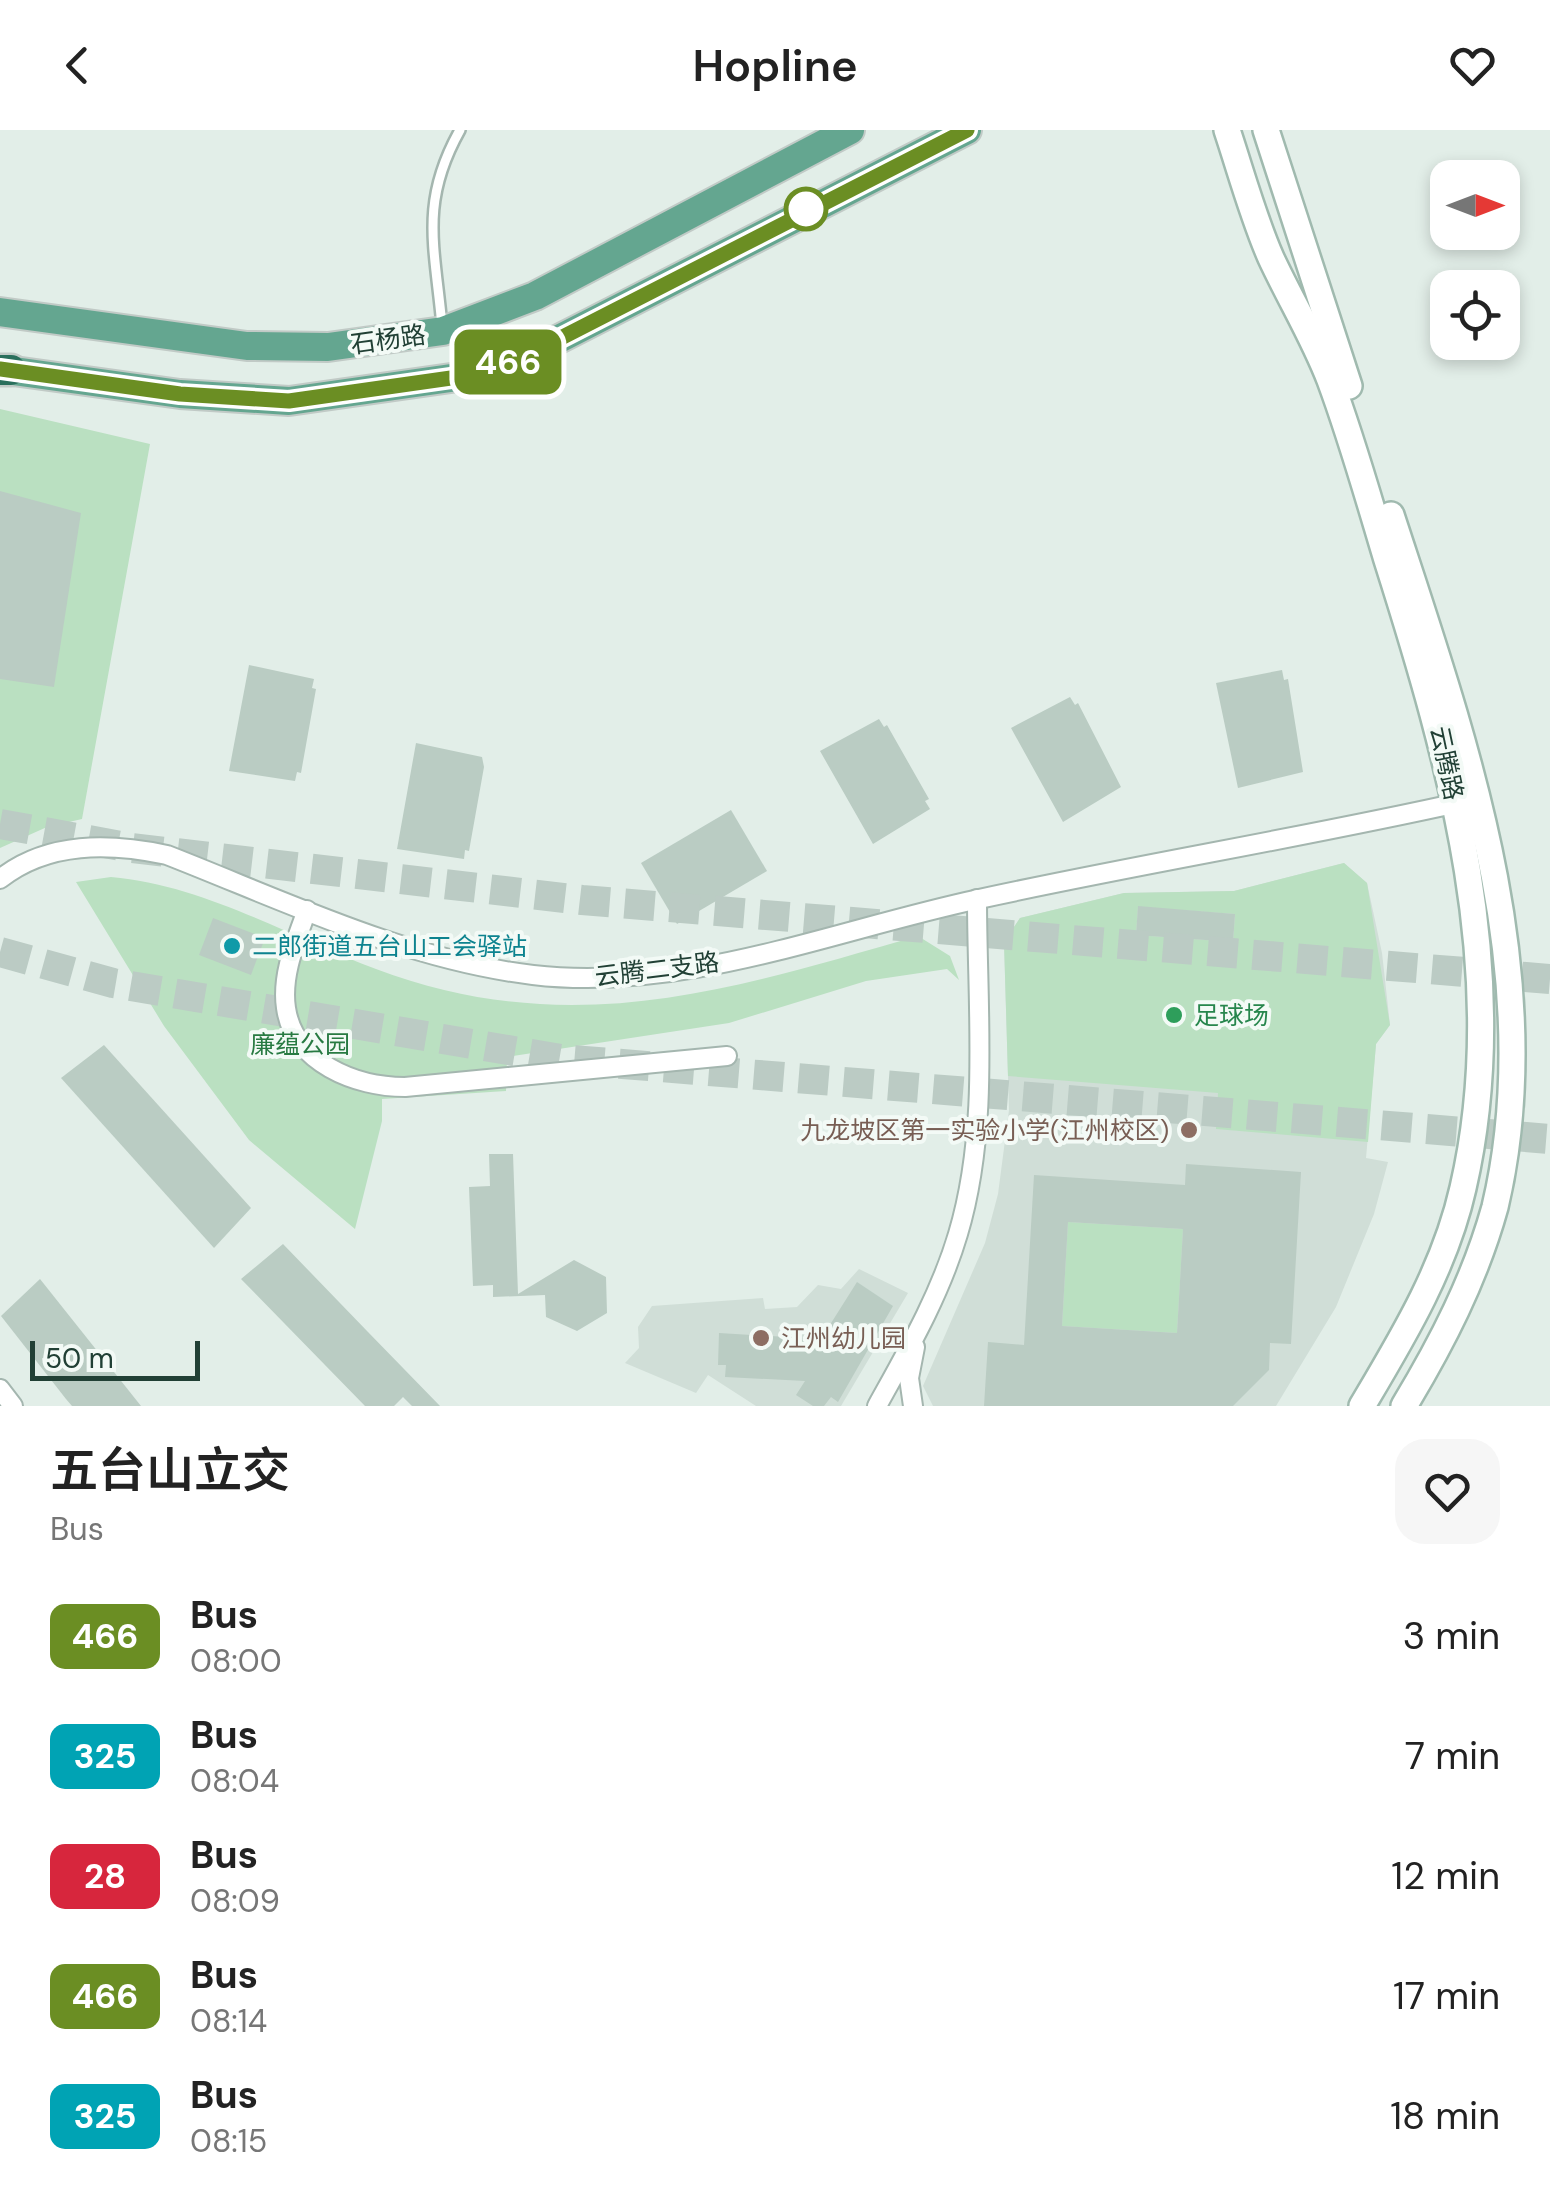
<!DOCTYPE html>
<meta charset="utf-8">
<style>
body{margin:0;font-family:"DM Sans","Noto Sans SC",sans-serif;background:#f6f6f6;color:#222;height:100vh;display:flex;flex-direction:column;font-size:38px;white-space:nowrap}
*{box-sizing:border-box;margin:0}
p{font-size:32px;color:#767676}
.icon{flex:none;width:55px;height:55px;fill:none;stroke:currentColor;stroke-width:2;stroke-linecap:round;stroke-linejoin:round}
.map{position:relative;height:1276px;overflow:hidden}
.panel{display:flex;flex-direction:column;background:#fff;flex:1}
.panel>*{flex:none}
.badge{padding:0 20px;border-radius:15px;font-size:35px;line-height:65px}
.needle{width:65px;rotate:90deg}
.fabs{position:absolute;left:1430px;top:30px;display:grid;gap:20px}
.fabs a{display:grid;place-items:center;width:90px;height:90px;border-radius:20px;background:#fff;box-shadow:0 5px 15px #0003;font-size:50px}
.scale{position:absolute;left:30px;bottom:25px;width:170px;box-sizing:border-box;padding-left:10px;border:5px solid #214035;border-top:0;font-size:28px;line-height:35px;white-space:nowrap;color:#214035;-webkit-text-stroke:8px #f3faf6;paint-order:stroke}
.map>.badge{position:absolute;translate:-50% -50%;box-shadow:0 0 0 5px #fff}
.round{display:grid;place-items:center;flex:none;width:105px;height:105px;border-radius:30px;background:#f6f6f6}
.head{display:flex;align-items:center;justify-content:space-between;height:170px;padding:0 50px}
h1{font-size:48px;font-weight:600;line-height:75px}
ul{padding:0;list-style:none}
li{display:flex;align-items:center;gap:30px;height:120px;padding:0 50px}
li div{flex:1}
li b{display:block;font-size:38px}
li em{font-style:normal}
li .badge{min-width:110px;font-weight:700;text-align:center}
header{display:flex;justify-content:space-between;align-items:center;height:130px;padding:0 50px;background:#fff;font-size:45px;font-weight:600}
.map>svg:first-child{display:block}
.built{fill:#d0ded7}
.green{fill:#bae0c1;fill-rule:evenodd}
.building{fill:#baccc3;fill-rule:evenodd}
.lines{fill:none;stroke-linecap:round;stroke-linejoin:round}
.highway-tunnel{stroke:#bbcbc4;stroke-width:30;stroke-dasharray:30 15;stroke-linecap:butt}
.lane-casing{stroke:#a4b6af;stroke-width:14}
.street-casing{stroke:#a4b6af;stroke-width:22}
.secondary-casing{stroke:#a0baaf;stroke-width:30}
.primary-casing{stroke:#c1cac6;stroke-width:32}
.highway-casing{stroke:#c1cac6;stroke-width:35}
.lane{stroke:#fff;stroke-width:9}
.street{stroke:#fff;stroke-width:18}
.secondary{stroke:#fff;stroke-width:25}
.primary{stroke:#64a690;stroke-width:28}
.highway{stroke:#2a6f5c;stroke-width:30}
.line-casing{stroke:#fff;stroke-width:22}
.line{stroke:#6b8e23;stroke-width:15}
.stop-dot{fill:#fff;stroke:#6b8e23;stroke-width:5}
.culture-dot{fill:#0f9aa8;stroke:#f3faf6;stroke-width:4}
.leisure-dot{fill:#2e9e5b;stroke:#f3faf6;stroke-width:4}
.education-dot{fill:#8d6e63;stroke:#f3faf6;stroke-width:4}
.labels{text-anchor:middle;stroke-width:8;stroke-linejoin:round;paint-order:stroke}
.street-label{font-size:25px;fill:#214035;stroke:#f3faf6}
.culture-label{font-size:25px;fill:#0d838f;stroke:#f3faf6;text-anchor:start}
.leisure-label{font-size:25px;fill:#27864d;stroke:#f3faf6;text-anchor:start}
.park-label{font-size:25px;fill:#287a42;stroke:#f3faf6}
.education-label{font-size:25px;fill:#785e54;stroke:#f3faf6;text-anchor:end}
</style>
<header><svg class="icon" aria-label="back" viewBox="0 0 24 24"><path d="M15 5l-7 7 7 7"/></svg>Hopline<svg class="icon" aria-label="heart" viewBox="0 0 24 24"><path d="M12 20l-8-8c-3-5 5-10 8-4 3-6 11-1 8 4z"/></svg></header>
<div class="map">
<svg width="1550" height="1276" viewBox="0 0 1550 1276">
<rect width="100%" height="100%" fill="#e2eee8"/>
<g class="built">
<path d="M1344 733 1367 753 1382 823 1390 895 1376 914 1366 1028 1388 1032 1374 1084 1336 1177 1276 1276H933L923 1256 985 1113 998 1064 1009 980 1004 812 1020 788 1124 763 1234 761Z"/>
<path d="M859 1139 908 1163 841 1276H756L708 1245 696 1263 625 1233 639 1218 638 1197 652 1176 763 1168 765 1179 797 1177 818 1155 841 1159Z"/>
</g>
<g class="green">
<path d="M0 279 150 314 82 689 47 697 0 718Z"/>
<path d="M1344 733 1367 753 1390 895 1376 914 1368 1012 1216 999 1218 963 1008 946 1004 812 1020 788 1124 763 1234 761ZM1138 777 1235 784 1233 812 1136 805Z"/>
<path d="M111 747C204 755 290 807 376 839 570 912 729 860 918 806L950 826 959 850 947 839 866 851 729 893 507 927 506 961 382 969V991L355 1099 249 1010 164 896 76 752Z"/>
<path d="M1068 1092 1183 1099 1177 1203 1062 1196Z"/>
</g>
<g class="building">
<path d="M0 361 81 383 54 557 0 549Z"/>
<path d="M249 535 314 549 312 558 316 559 301 643 297 642 295 651 229 641Z"/>
<path d="M1282 540 1284 550 1288 549 1303 642 1238 658 1216 553Z"/>
<path d="M1070 567 1075 575 1078 573 1121 657 1063 692 1011 598Z"/>
<path d="M879 589 884 597 887 595 929 669 925 671 930 679 873 714 820 621Z"/>
<path d="M416 613 482 627 484 637 469 721 465 720 464 729 397 719Z"/>
<path d="M731 680 767 741 677 794 641 733Z"/>
<path d="M1138 776 1235 784 1233 812 1136 805Z"/>
<path d="M213 788 265 808 251 845 199 825Z"/>
<path d="M104 915 251 1078 214 1118 61 948Z"/>
<path d="M489 1024H513L518 1164 574 1130 606 1147 607 1183 577 1201 546 1187 545 1165 493 1167V1155L473 1156 469 1057 490 1056Z"/>
<path d="M1186 1034 1301 1042 1291 1214 1270 1213 1269 1240 1233 1276H984L988 1212 1024 1215 1034 1045 1185 1055ZM1068 1092 1183 1099 1177 1203 1062 1196Z"/>
<path d="M283 1114 368 1202 440 1276H412L403 1267 394 1276H365L241 1149Z"/>
<path d="M40 1149 141 1276H72L66 1269 1 1186Z"/>
<path d="M857 1152 893 1176 838 1272 831 1267 824 1276H813L796 1265 805 1251 725 1247 726 1235H718L719 1203 821 1209Z"/>
</g>
<g class="lines">
<g class="highway-tunnel">
<path d="M0 694 132 718 582 770 1550 849"/>
<path d="M0 822 113 853 561 929 1550 1009"/>
</g>
<defs>
<path id="lane" d="M442 196C435 117 419 73 460 0"/>
<g id="street">
<path d="M0 749C48 711 110 713 167 725 285 771 406 830 533 845 684 863 834 800 979 769 1139 734 1301 708 1462 672"/>
<path d="M307 780C296 811 281 845 286 878 294 933 356 957 405 957L727 926"/>
<path d="M0 1259 13 1276"/>
<path d="M877 1276C908 1220 940 1165 958 1104 990 997 977 880 977 769"/>
<path d="M913 1276 909 1248 915 1217"/>
</g>
<g id="secondary">
<path d="M1227 0C1241 42 1253 87 1271 128 1290 169 1314 208 1330 250 1352 309 1369 370 1387 430 1451 632 1512 846 1463 1058 1445 1138 1403 1207 1362 1276"/>
<path d="M1266 0 1349 256"/>
<path d="M1391 385C1462 603 1550 845 1495 1077 1475 1149 1442 1213 1404 1276"/>
</g>
<g id="primary">
<path d="M0 182 247 216 328 217 443 201 535 166 850 0"/>
<path d="M0 239 180 264 289 271 458 247 553 212 967 0"/>
</g>
<path id="highway" d="M0 240H11"/>
</defs>
<use href="#lane" class="lane-casing"/>
<use href="#street" class="street-casing"/>
<use href="#secondary" class="secondary-casing"/>
<use href="#primary" class="primary-casing"/>
<use href="#highway" class="highway-casing"/>
<use href="#lane" class="lane"/>
<use href="#street" class="street"/>
<use href="#secondary" class="secondary"/>
<use href="#primary" class="primary"/>
<use href="#highway" class="highway"/>
</g>
<g class="lines">
<defs>
<path id="line" d="M0 239 180 264 289 271 458 247 553 212 967 0"/>
</defs>
<use href="#line" class="line-casing"/>
<use href="#line" class="line"/>
</g>
<circle class="stop-dot" cx="806" cy="79" r="20"/>
<circle class="culture-dot" cx="232" cy="816" r="10"/>
<circle class="leisure-dot" cx="1174" cy="885" r="10"/>
<g class="education-dot">
<circle cx="1189" cy="1000" r="10"/>
<circle cx="761" cy="1208" r="10"/>
</g>
<g class="labels">
<g class="street-label">
<text transform="translate(388 209) rotate(-8)" y="9">石杨路</text>
<text transform="translate(1447 633) rotate(78)" y="9">云腾路</text>
<text transform="translate(657 839) rotate(-7)" y="9">云腾二支路</text>
</g>
<g class="culture-label">
<text x="252" y="825">二郎街道五台山工会驿站</text>
</g>
<g class="leisure-label">
<text x="1194" y="894">足球场</text>
</g>
<g class="park-label">
<text x="300" y="923">廉蕴公园</text>
</g>
<g class="education-label">
<text x="1169" y="1009">九龙坡区第一实验小学(江州校区)</text>
<text x="781" y="1217" text-anchor="start">江州幼儿园</text>
</g>
</g>
</svg>
<div class="fabs">
<a><svg class="needle" viewBox="-14 -14 28 28"><path d="M0-13l5 13h-10z" fill="#e53935"/><path d="M0 13l5-13h-10z" fill="#767676"/></svg></a>
<a><svg class="icon" aria-label="locate" viewBox="0 0 24 24"><circle cx="12" cy="12" r="6"/><path d="M12 2v4M12 18v4M2 12h4M18 12h4"/></svg></a>
</div>
<div class="scale">50 m</div>
<b class="badge" style="left:508px;top:232px;background:#6b8e23;color:#fff">466</b>
</div>
<section class="panel">
<div class="head"><div><h1>五台山立交</h1><p>Bus</p></div><a class="round"><svg class="icon" aria-label="heart" viewBox="0 0 24 24"><path d="M12 20l-8-8c-3-5 5-10 8-4 3-6 11-1 8 4z"/></svg></a></div>
<ul>
<li><span class="badge" style="background:#6b8e23;color:#fff">466</span><div><b>Bus</b><p>08:00</p></div><em>3 min</em></li>
<li><span class="badge" style="background:#00a3b4;color:#fff">325</span><div><b>Bus</b><p>08:04</p></div><em>7 min</em></li>
<li><span class="badge" style="background:#d7263d;color:#fff">28</span><div><b>Bus</b><p>08:09</p></div><em>12 min</em></li>
<li><span class="badge" style="background:#6b8e23;color:#fff">466</span><div><b>Bus</b><p>08:14</p></div><em>17 min</em></li>
<li><span class="badge" style="background:#00a3b4;color:#fff">325</span><div><b>Bus</b><p>08:15</p></div><em>18 min</em></li>
</ul>
</section>
